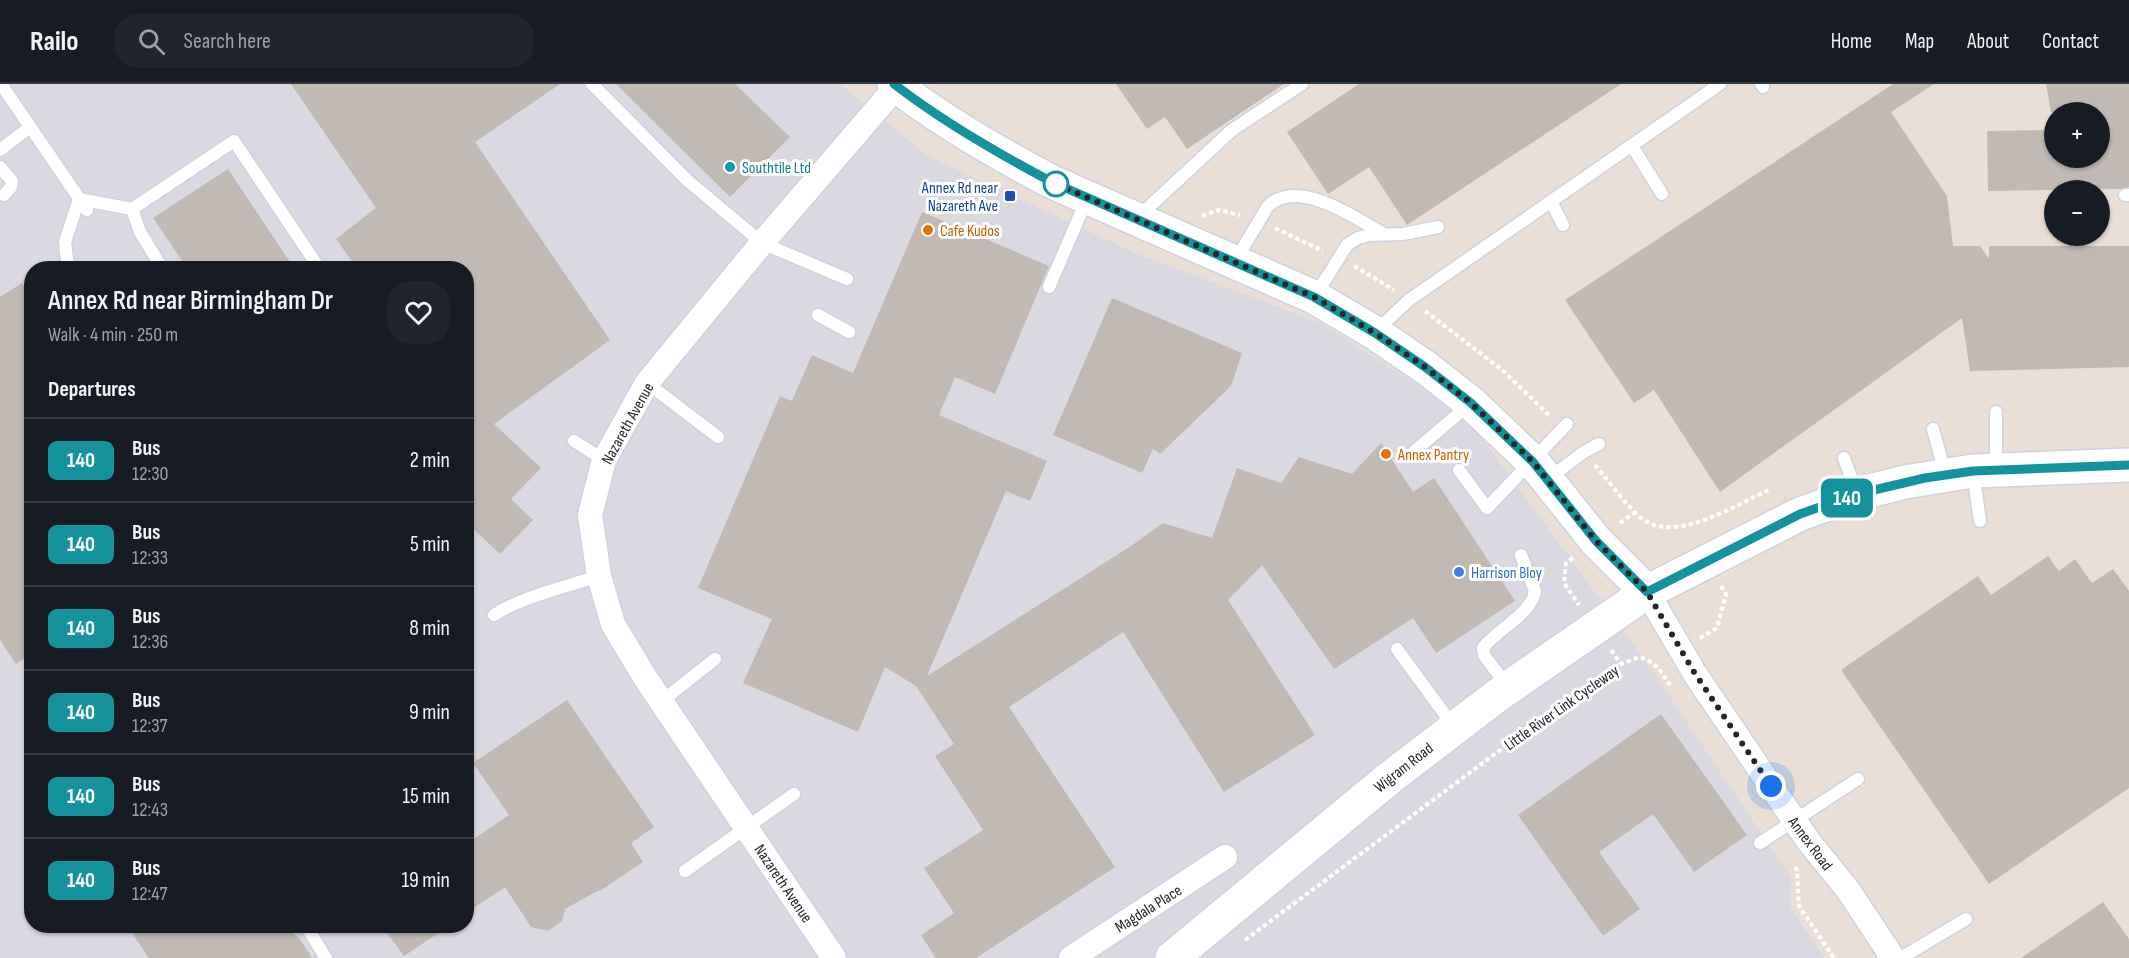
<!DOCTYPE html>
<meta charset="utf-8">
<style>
body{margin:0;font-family:"Sofia Sans Condensed",sans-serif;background:#20242c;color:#f1f3f6;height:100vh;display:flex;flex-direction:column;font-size:22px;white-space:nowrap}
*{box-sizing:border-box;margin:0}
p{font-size:20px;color:#9ea1a6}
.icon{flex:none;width:33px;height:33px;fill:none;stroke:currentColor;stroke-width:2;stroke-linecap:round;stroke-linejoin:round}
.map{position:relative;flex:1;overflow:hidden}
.details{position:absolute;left:24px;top:177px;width:450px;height:672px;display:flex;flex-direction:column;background:#171b24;border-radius:24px;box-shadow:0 2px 4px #0004}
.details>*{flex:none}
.badge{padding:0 12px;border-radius:9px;font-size:21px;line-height:39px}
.controls{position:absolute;left:2044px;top:18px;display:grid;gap:12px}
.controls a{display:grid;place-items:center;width:66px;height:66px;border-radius:50%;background:#171b24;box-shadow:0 2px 4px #0004;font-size:30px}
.you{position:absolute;width:30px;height:30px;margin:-15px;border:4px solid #fff;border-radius:50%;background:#1a73e8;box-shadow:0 0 0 9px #1a73e833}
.map>.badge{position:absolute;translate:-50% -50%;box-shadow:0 0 0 3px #fff}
h2{padding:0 24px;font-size:22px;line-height:54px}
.round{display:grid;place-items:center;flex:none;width:63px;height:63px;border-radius:24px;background:#20242c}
.overview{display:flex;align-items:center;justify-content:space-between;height:102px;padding:0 24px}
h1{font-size:28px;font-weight:600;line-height:45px}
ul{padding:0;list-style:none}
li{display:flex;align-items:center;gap:18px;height:84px;padding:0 24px;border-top:2px solid #363941}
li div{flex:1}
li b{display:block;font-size:22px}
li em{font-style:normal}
li .badge{min-width:66px;font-weight:700;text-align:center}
header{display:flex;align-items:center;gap:36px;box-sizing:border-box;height:84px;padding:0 30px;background:#171b24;border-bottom:2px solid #363941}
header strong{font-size:28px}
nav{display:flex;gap:33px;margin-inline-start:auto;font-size:21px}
.search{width:420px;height:54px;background:#20242c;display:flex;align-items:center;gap:15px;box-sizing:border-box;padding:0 21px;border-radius:24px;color:#9ea1a6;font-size:22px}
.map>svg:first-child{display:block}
.industrial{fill:#dad8e1;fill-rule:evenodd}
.building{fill:#c1b9b4}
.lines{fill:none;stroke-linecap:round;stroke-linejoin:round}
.lane-casing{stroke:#cdd3e0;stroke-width:15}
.street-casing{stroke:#cdd3e0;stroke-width:27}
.secondary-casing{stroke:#cdd3e0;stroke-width:36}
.path{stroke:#fff;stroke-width:4;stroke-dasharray:4.5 3;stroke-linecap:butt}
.lane{stroke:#fff;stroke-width:12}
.street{stroke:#fff;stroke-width:24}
.secondary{stroke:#fff;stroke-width:33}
.line-casing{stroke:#fff;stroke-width:14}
.line{stroke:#14939e;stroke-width:9}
.walk{stroke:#262626;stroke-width:6;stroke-dasharray:0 10.8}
.culture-dot{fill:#0f9aa8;stroke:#fff;stroke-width:2}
.stop-dot{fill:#fff;stroke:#14939e;stroke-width:3}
.transit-dot{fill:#1a4fb4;stroke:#fff;stroke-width:2}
.food-dot{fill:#e8710a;stroke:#fff;stroke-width:2}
.shop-dot{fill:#3f7fe0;stroke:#fff;stroke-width:2}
.labels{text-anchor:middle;stroke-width:6;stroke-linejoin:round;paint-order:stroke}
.culture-label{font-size:16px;fill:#0d838f;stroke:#fff;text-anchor:start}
.transit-label{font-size:16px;fill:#164399;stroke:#fff;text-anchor:end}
.food-label{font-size:16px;fill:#c56008;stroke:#fff;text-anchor:start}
.street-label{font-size:16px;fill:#262626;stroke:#fff}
.shop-label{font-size:16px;fill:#366cbe;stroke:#fff;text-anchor:start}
</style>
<header>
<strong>Railo</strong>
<div class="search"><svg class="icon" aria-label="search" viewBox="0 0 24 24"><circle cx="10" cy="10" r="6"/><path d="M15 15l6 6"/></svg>Search here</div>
<nav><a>Home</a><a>Map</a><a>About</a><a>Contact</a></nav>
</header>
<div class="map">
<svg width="2129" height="874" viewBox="0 0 2129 874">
<rect width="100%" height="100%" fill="#eadfd7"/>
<path class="industrial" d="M0 0H840L928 72 1135 169 1323 240 1467 334 1654 589 1783 782 1791 793 1790 823 1825 874H0ZM32 184H466V842H32Z"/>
<g class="building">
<path d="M291 0H560L475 58 610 256 494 340 541 384 511 415 533 436 500 470 466 438V184H357L336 155 376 124Z"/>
<path d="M616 0H735L790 53 730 113Z"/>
<path d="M1116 0H1284L1187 65 1165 33 1147 45Z"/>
<path d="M1359 0H1621L1407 141 1369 83 1328 110 1287 48Z"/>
<path d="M1893 0H1934L1891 28 1947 112 1953 162H1980L1989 175V162H2129V283L1970 287 1962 234 1720 408 1654 306 1634 319 1565 216Z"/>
<path d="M2046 0H2129V103L2119 105 1988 107 1987 47 2055 46V74H2100V28H2051Z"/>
<path d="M228 85 294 184H187L153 134Z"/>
<path d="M922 128 1049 182 995 310 955 293 939 331 1047 377 1030 417 1006 407 927 592 1131 462 1163 439 1212 454 1237 384 1281 399 1299 373 1352 390 1381 359 1413 408 1434 394 1515 517 1436 569 1413 534 1334 585 1262 481 1228 516 1315 651 1224 708 1123 548 1009 623 1115 783 976 874H936L921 851 954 829 924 784 983 746 935 672 954 660 916 602 885 583 858 648 743 599 772 535 698 504 780 312 792 317 812 271 853 289Z"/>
<path d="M22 199 32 213V569L16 580 0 556V213Z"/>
<path d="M1112 214 1242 269 1231 302 1160 370 1153 365 1142 389 1053 351Z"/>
<path d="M2048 472 2059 487 2075 475 2092 499 2113 485 2129 507V704L1989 800 1841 586 1978 492 1991 511Z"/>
<path d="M567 616 654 743 631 759 643 778 600 807 599 806 565 825 562 837 548 847 531 843 505 803 466 829V760L509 731 473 679Z"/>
<path d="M1661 630 1747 751 1694 788 1653 730 1599 768 1640 825 1603 852 1518 731Z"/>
<path d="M2103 818 2129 855V874H2021Z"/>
<path d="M127 842H285L300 855 312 874H149Z"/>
<path d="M382 842H449L404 872Z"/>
</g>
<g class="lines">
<defs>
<g id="lane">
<path d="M1 0 87 126"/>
<path d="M592 0 687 96 762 159 847 195"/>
<path d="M1761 0 1763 3"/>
<path d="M1632 62 1662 110"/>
<path d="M0 66 30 43"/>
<path d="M0 83 12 97 11 103 4 111"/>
<path d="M2125 111H2129"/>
<path d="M1551 117 1563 141"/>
<path d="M132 125 140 148 162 184"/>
<path d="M1137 134 1232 46 1302 0"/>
<path d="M1235 177 1268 122C1298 93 1355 134 1384 150"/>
<path d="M68 184 65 158 79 115 132 125 234 57 319 184"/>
<path d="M1049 203 1087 115"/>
<path d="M1315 212 1347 161 1358 154 1369 151 1403 150 1438 143"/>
<path d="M818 231 849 248"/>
<path d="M1375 248 1409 216 1720 0"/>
<path d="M647 299 718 353"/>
<path d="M1933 345 1945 389"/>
<path d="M574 357 604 376"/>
<path d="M1410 371 1471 319"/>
<path d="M1844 374 1857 410"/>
<path d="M1996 384V328"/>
<path d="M1459 386 1487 424 1567 340"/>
<path d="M1973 388 1980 437"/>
<path d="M1549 394 1584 368 1599 360"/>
<path d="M494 531C521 513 568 502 599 492"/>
<path d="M1397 565 1454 643"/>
<path d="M1507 602 1484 571 1483 564C1496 546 1532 530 1535 507L1521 471"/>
<path d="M662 617 715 575"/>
<path d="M1760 759 1858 695"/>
<path d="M685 787 794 710"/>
<path d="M306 842 326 874"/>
<path d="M1901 874 1966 835"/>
</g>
<g id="street">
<path d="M1647 508 1695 590 1809 758 1848 806 1893 874"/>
<path d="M834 874 646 595 613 540 599 492 590 431 604 376 647 299 762 159 897 2"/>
<path d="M1071 874 1225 773"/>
</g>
<g id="secondary">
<path d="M894 0C943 38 997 69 1052 98L1314 213 1375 249 1425 283 1471 319 1533 378 1596 457 1647 508"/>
<path d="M1172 874 1392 692 1498 611 1647 508 1800 430 1857 410 1905 398 1973 387 2129 381"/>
</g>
</defs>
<use href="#lane" class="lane-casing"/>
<use href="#street" class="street-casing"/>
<use href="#secondary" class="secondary-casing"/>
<g class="path">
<path d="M1202 132 1218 126 1240 131"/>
<path d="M1275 144 1323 167"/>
<path d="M1354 182 1394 206"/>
<path d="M1425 227 1501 285 1550 332"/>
<path d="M1595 381C1609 397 1629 426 1644 436 1678 459 1737 420 1769 406"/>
<path d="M1620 439 1635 428"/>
<path d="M1573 474 1566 479 1564 499 1579 521"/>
<path d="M1700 554 1717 544 1726 510 1721 502"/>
<path d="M1611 566 1621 580"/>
<path d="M1795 783 1797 786 1799 822 1834 874"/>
<path d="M1245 856 1507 661 1621 580 1639 573C1657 578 1660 587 1670 601"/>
</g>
<use href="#lane" class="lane"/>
<use href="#street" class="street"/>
<use href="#secondary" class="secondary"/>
</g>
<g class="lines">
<defs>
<path id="line" d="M894 0C943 38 997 69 1052 98L1314 213 1375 249 1425 283 1471 319 1533 378 1596 457 1647 508 1800 430 1857 410 1925 394 1973 387 2129 381"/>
</defs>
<use href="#line" class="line-casing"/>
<use href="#line" class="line"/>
<path class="walk" d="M1056 100 1052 98 1314 213 1375 249 1425 283 1471 319 1533 378 1596 457 1647 508 1694 588 1771 702"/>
</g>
<circle class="culture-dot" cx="730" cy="83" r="6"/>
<circle class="stop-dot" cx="1056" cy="100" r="12"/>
<rect class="transit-dot" x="1004" y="106" width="12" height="12" rx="3"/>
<g class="food-dot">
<circle cx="928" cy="146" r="6"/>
<circle cx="1386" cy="370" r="6"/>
</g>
<circle class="shop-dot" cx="1459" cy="488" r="6"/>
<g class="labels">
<g class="culture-label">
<text x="742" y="89">Southtile Ltd</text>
</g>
<g class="transit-label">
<text x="998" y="109">Annex Rd near<tspan x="998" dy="18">Nazareth Ave</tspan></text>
</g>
<g class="food-label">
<text x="940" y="152">Cafe Kudos</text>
<text x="1398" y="376">Annex Pantry</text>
</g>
<g class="street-label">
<text transform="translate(627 339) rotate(-61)" y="6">Nazareth Avenue</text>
<text transform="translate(1561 623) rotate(-35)" y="6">Little River Link Cycleway</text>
<text transform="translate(1403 683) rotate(-38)" y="6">Wigram Road</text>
<text transform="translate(1811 759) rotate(53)" y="6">Annex Road</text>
<text transform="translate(784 799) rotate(56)" y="6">Nazareth Avenue</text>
<text transform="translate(1148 824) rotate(-32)" y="6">Magdala Place</text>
</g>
<g class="shop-label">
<text x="1471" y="494">Harrison Bloy</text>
</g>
</g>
</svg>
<div class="controls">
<a>+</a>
<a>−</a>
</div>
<div class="you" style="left:1771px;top:702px"></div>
<b class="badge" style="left:1847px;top:414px;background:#14939e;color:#fff">140</b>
<section class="details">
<div class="overview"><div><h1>Annex Rd near Birmingham Dr</h1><p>Walk · 4 min · 250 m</p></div><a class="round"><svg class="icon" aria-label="heart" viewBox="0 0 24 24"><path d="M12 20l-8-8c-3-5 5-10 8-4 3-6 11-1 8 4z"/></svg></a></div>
<h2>Departures</h2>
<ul>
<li><span class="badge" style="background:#14939e;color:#fff">140</span><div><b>Bus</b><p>12:30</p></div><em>2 min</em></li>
<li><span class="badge" style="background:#14939e;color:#fff">140</span><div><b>Bus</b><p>12:33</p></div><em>5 min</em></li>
<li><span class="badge" style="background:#14939e;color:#fff">140</span><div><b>Bus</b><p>12:36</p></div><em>8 min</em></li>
<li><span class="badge" style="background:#14939e;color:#fff">140</span><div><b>Bus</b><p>12:37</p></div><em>9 min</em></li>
<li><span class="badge" style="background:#14939e;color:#fff">140</span><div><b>Bus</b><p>12:43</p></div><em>15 min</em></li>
<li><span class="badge" style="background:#14939e;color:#fff">140</span><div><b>Bus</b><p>12:47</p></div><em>19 min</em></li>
</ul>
</section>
</div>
